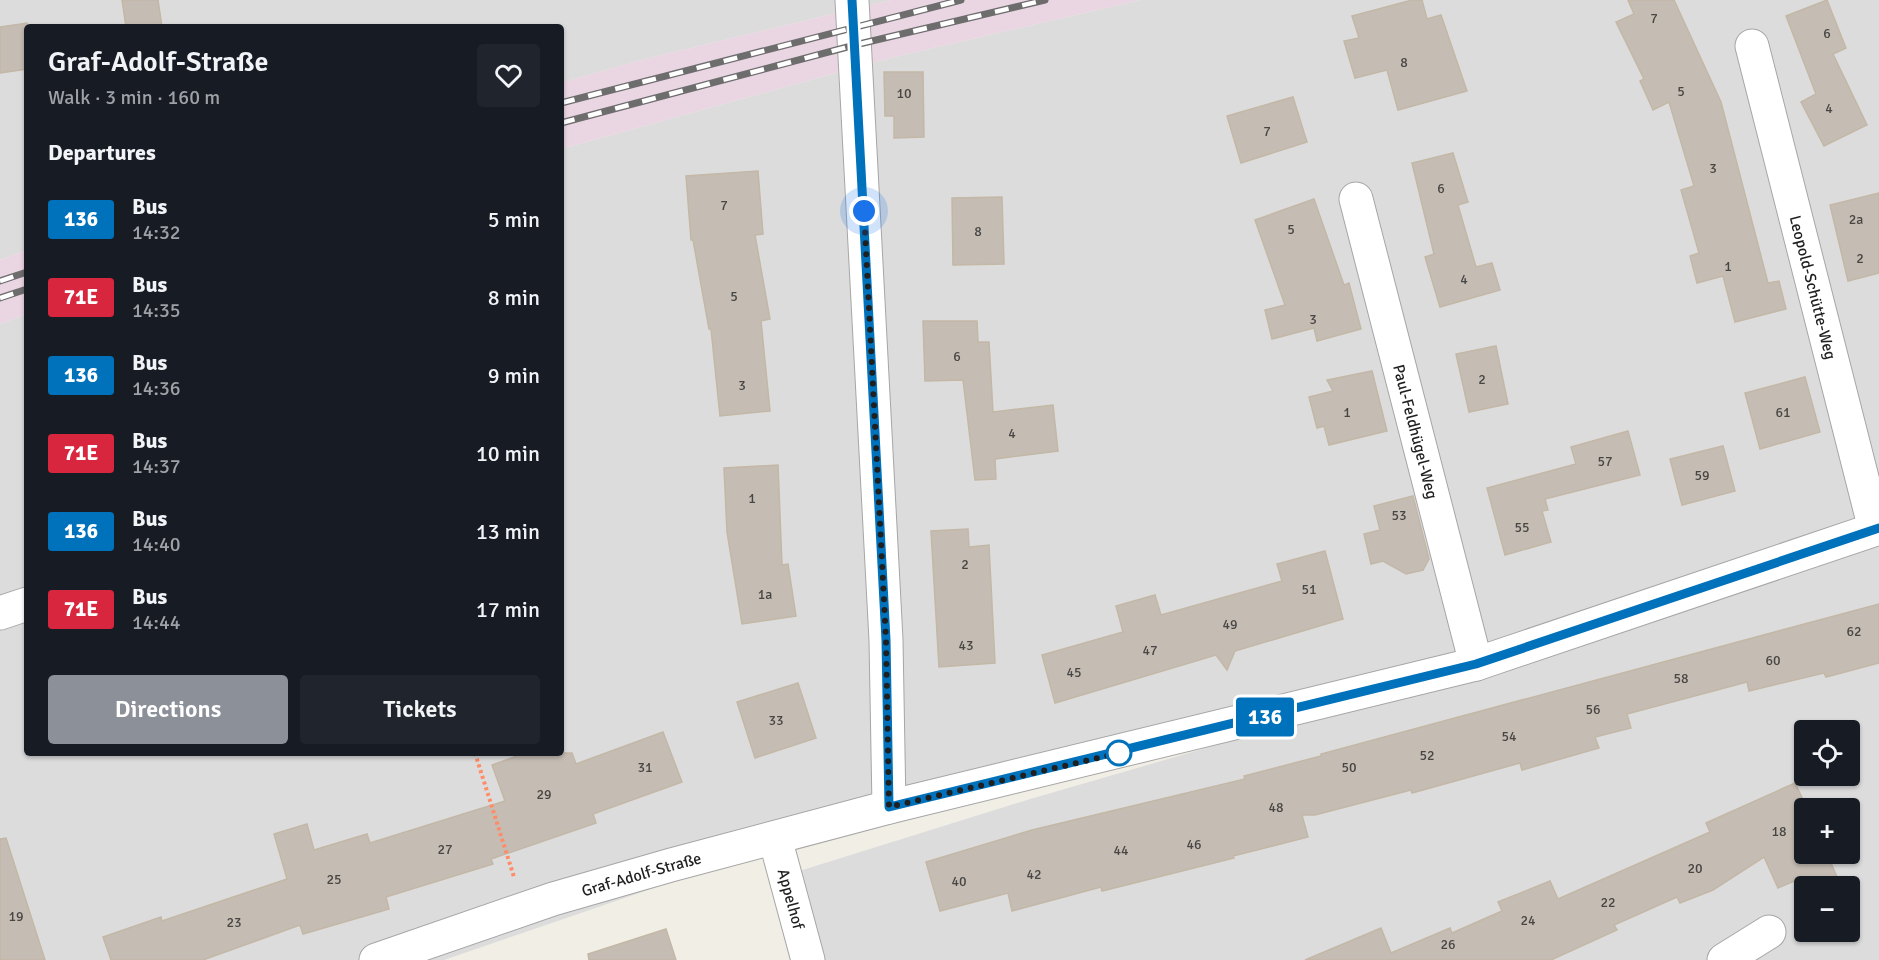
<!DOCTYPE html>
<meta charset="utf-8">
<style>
body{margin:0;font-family:Signika,sans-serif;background:#20242c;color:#f1f3f6;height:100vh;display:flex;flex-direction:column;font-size:22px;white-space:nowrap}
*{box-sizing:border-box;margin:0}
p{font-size:20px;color:#9ea1a6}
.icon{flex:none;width:33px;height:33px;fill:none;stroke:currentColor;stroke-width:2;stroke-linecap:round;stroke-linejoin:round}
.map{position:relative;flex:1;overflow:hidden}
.side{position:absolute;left:24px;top:24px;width:540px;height:732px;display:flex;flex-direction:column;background:#171b24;border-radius:6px;box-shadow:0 2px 4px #0004}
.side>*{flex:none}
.badge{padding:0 12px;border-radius:4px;font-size:21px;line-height:39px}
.fabs{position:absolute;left:1794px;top:720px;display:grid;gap:12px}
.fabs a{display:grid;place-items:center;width:66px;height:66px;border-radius:6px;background:#171b24;box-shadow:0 2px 4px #0004;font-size:30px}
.you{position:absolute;width:30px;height:30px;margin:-15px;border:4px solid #fff;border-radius:50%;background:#1a73e8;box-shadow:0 0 0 9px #1a73e833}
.map>.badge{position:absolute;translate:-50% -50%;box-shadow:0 0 0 3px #fff}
h2{padding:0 24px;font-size:22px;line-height:54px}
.round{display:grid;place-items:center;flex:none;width:63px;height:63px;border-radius:6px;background:#20242c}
.summary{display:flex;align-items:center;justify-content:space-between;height:102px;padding:0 24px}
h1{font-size:28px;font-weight:600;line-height:45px}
.primary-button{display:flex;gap:12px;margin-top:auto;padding:12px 24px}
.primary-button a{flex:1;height:69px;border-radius:6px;background:#8c9099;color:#fff;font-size:24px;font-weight:600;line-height:69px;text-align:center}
.primary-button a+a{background:#20242c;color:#f1f3f6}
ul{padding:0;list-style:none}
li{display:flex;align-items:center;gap:18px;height:78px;padding:0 24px}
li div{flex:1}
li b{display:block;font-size:22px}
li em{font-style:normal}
li .badge{min-width:66px;font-weight:700;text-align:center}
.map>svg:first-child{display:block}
.residential{fill:#dddcdc;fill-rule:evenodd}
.industrial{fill:#ead6e3}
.building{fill:#c5bdb4;stroke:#c3b7a6;stroke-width:1.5}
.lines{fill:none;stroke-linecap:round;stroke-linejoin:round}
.minor-casing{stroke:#a6a6a6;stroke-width:35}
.path{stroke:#ff8b67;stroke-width:4;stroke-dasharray:3 3;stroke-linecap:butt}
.minor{stroke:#fff;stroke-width:33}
.rail-casing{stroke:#6d6d6d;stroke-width:7}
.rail{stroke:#fff;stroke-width:4.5;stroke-dasharray:14;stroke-linecap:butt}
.line-casing{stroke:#fff;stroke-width:14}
.line{stroke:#0072bc;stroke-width:9}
.walk{stroke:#1f1f1f;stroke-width:6;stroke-dasharray:0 10.8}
.stop-dot{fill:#fff;stroke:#0072bc;stroke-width:3}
.labels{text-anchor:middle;stroke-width:5;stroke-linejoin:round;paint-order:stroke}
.number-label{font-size:14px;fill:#484644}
.street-label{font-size:16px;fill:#1f1f1f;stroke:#fff}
</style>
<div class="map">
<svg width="1879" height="960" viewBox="0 0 1879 960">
<rect width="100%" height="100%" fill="#f0eee5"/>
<g class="residential">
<path d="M0 0H891L645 59 561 83V27H27V250L0 260Z"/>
<path d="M1140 0H1879V521L1467 659 747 856 444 960H0V324L27 314V753H561V149L890 58Z"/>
<path d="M1879 533V960H825L793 873 1027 800 1478 669ZM1804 730H1850V776H1804ZM1804 808H1850V854H1804ZM1804 886H1850V932H1804Z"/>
</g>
<g class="industrial">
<path d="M891 0H1140L890 58 561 149V83L645 59Z"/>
<path d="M27 250V314L0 324V260Z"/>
</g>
<g class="building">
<path d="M122 0H158L162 27H126Z"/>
<path d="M1412 0H1422L1427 19 1441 15 1467 91 1398 110 1387 70 1355 78 1344 41 1359 38 1352 16Z"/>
<path d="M1628 0H1674L1721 102 1768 283 1779 281 1786 309 1735 322 1723 276 1697 283 1690 256 1699 253 1681 190 1694 186 1669 102 1653 110 1640 81 1644 79 1616 22 1634 14Z"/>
<path d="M1827 0 1846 48 1833 54 1867 125 1824 146 1801 102 1816 94 1786 16Z"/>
<path d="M27 23V69L0 73V27Z"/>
<path d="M884 72H923L924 137 894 138V116H885Z"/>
<path d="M1293 97 1307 142 1241 163 1227 116Z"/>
<path d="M1453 153 1468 202 1458 205 1476 267 1492 263 1500 290 1440 307 1425 257 1434 254 1412 163Z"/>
<path d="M758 171 763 234 755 235 770 319 761 321 770 411 720 416 711 329H709L693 240H691L686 176Z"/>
<path d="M1879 193V273L1848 281 1830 205Z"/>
<path d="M1002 197 1004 264 953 265 952 198Z"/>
<path d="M1314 199 1344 285 1349 283 1361 329 1317 341 1314 328 1272 339 1265 310 1285 305 1255 220Z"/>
<path d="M923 321H977L978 342H989L993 412 1053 405 1058 451 995 459 996 479 975 480 963 380 925 381Z"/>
<path d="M1496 346 1508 404 1469 412 1456 354Z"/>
<path d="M1372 371 1387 431 1329 445 1324 426 1317 428 1309 397 1333 391 1327 380Z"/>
<path d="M1805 377 1820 432 1760 449 1745 393Z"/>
<path d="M1628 431 1640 475 1545 499 1548 510 1542 511 1551 542 1505 555 1487 488 1576 464 1571 447Z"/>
<path d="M1723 446 1735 491 1682 505 1670 459Z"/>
<path d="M778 465 782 565 788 564 796 616 742 624 727 532 724 468Z"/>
<path d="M1413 496 1429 559 1423 570 1406 574 1383 561 1371 564 1364 534 1380 530 1374 506Z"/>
<path d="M968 529 969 547 989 545 995 663 939 667 931 531Z"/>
<path d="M1325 551 1343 619 1235 651 1227 670 1216 655 1055 703 1042 655 1123 632 1116 606 1155 595 1161 615 1282 581 1277 564Z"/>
<path d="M1879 604V663L1826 677 1824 673 1749 691 1747 682 1627 714 1631 728 1595 737 1599 748 1522 770 1520 763 1412 793 1411 790 1315 815H1302L1308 837 1233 856 1234 858 1102 891 1101 887 1012 911 1008 893 940 911 926 862 1032 830 1245 779 1244 776 1321 756V754Z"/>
<path d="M798 683 816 738 755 758 737 702Z"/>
<path d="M663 732 682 782 593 814 596 823 491 859 493 864 386 897 389 909 303 934 300 925 203 960H111L103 937 161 917 162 921 287 879 274 834 307 824 314 850 367 834 370 843 505 801 492 765 525 753H572L576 764Z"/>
<path d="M1795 783 1807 808 1804 854H1827L1841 886H1804L1799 879 1778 888 1764 857 1713 890 1680 903 1677 897 1614 925 1617 930 1551 960H1305L1381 928 1391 953 1450 928 1452 933 1502 911 1498 902 1550 881 1558 899 1710 832 1706 823Z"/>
<path d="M6 838 45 960H0V839Z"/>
<path d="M666 929 676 960H589L588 954Z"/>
</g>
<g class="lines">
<defs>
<g id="minor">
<path d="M852 0 886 640 889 807"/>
<path id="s1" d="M1752 46 1875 529"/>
<path id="s2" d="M1356 199 1476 664"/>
<path d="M0 613 27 604"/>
<path id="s3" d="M775 838 808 960"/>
<path id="s4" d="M376 960 553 899 671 865 889 807 1476 664 1879 528"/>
<path d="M1724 960 1769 932"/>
</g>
</defs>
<use href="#minor" class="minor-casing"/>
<path class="path" d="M475 753 514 877"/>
<use href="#minor" class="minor"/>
<defs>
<g id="rail">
<path d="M561 103 961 0"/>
<path d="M561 123 855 45 1045 0"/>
<path d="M0 281 27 272"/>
<path d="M0 298 27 289"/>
</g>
</defs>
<use href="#rail" class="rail-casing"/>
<use href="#rail" class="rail"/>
</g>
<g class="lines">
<defs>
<path id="line" d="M852 0 886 640 889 807 1476 664 1879 528"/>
</defs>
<use href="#line" class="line-casing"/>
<use href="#line" class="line"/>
<path class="walk" d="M864 211 886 640 889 807 1119 753"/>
</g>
<circle class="stop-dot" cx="1119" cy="753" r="12"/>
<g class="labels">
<g class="number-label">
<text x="1654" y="23">7</text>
<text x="1827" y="38">6</text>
<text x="1404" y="67">8</text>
<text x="1681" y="96">5</text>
<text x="904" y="98">10</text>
<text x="1829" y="113">4</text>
<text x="1267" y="136">7</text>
<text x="1713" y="173">3</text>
<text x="1441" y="193">6</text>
<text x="724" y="210">7</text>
<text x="1856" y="224">2a</text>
<text x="1291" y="234">5</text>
<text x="978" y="236">8</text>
<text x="1860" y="263">2</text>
<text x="1728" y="271">1</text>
<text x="1464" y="284">4</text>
<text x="734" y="301">5</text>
<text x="1313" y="324">3</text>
<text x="957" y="361">6</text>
<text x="1482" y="384">2</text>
<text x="742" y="390">3</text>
<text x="1347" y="417">1</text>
<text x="1783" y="417">61</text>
<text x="1012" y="438">4</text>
<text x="1605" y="466">57</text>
<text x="1702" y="480">59</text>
<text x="752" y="503">1</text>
<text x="1399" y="520">53</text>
<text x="1522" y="532">55</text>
<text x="965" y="569">2</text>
<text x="1309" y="594">51</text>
<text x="765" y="599">1a</text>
<text x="1230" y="629">49</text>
<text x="1854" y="636">62</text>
<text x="966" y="650">43</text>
<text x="1150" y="655">47</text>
<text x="1773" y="665">60</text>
<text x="1074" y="677">45</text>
<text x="1681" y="683">58</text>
<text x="1593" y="714">56</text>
<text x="776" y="725">33</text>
<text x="1509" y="741">54</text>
<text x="1427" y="760">52</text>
<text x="645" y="772">31</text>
<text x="1349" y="772">50</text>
<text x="544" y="799">29</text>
<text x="1276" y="812">48</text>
<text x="1779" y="836">18</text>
<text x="1194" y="849">46</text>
<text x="445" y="854">27</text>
<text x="1121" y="855">44</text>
<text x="1695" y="873">20</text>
<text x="1034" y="879">42</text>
<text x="334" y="884">25</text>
<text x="959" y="886">40</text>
<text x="1608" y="907">22</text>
<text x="16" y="921">19</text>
<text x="1528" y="925">24</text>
<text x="234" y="927">23</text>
<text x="1448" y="949">26</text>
</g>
<g class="street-label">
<text dy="6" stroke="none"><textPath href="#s1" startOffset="249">Leopold-Schütte-Weg</textPath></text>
<text dy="6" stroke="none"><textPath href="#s2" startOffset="240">Paul-Feldhügel-Weg</textPath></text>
<text dy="6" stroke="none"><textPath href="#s4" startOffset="279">Graf-Adolf-Straße</textPath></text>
<text dy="6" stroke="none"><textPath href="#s3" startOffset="63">Appelhof</textPath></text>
</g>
</g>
</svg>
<div class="fabs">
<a><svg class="icon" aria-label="locate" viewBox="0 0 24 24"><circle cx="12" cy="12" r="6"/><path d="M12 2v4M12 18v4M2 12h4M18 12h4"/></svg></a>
<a>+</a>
<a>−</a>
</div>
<div class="you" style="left:864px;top:211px"></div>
<b class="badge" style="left:1265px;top:717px;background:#0072bc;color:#fff">136</b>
<section class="side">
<div class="summary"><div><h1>Graf-Adolf-Straße</h1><p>Walk · 3 min · 160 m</p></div><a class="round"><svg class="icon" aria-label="heart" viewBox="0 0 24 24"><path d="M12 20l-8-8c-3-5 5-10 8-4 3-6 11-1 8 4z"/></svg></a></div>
<h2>Departures</h2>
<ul>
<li><span class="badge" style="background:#0072bc;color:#fff">136</span><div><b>Bus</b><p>14:32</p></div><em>5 min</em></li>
<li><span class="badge" style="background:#d7263d;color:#fff">71E</span><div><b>Bus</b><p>14:35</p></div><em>8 min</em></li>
<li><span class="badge" style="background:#0072bc;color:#fff">136</span><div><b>Bus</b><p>14:36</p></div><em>9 min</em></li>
<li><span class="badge" style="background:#d7263d;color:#fff">71E</span><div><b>Bus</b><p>14:37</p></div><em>10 min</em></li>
<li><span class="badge" style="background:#0072bc;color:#fff">136</span><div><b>Bus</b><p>14:40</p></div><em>13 min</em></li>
<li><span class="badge" style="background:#d7263d;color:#fff">71E</span><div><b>Bus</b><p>14:44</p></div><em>17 min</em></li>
</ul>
<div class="primary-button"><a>Directions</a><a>Tickets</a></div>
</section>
</div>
